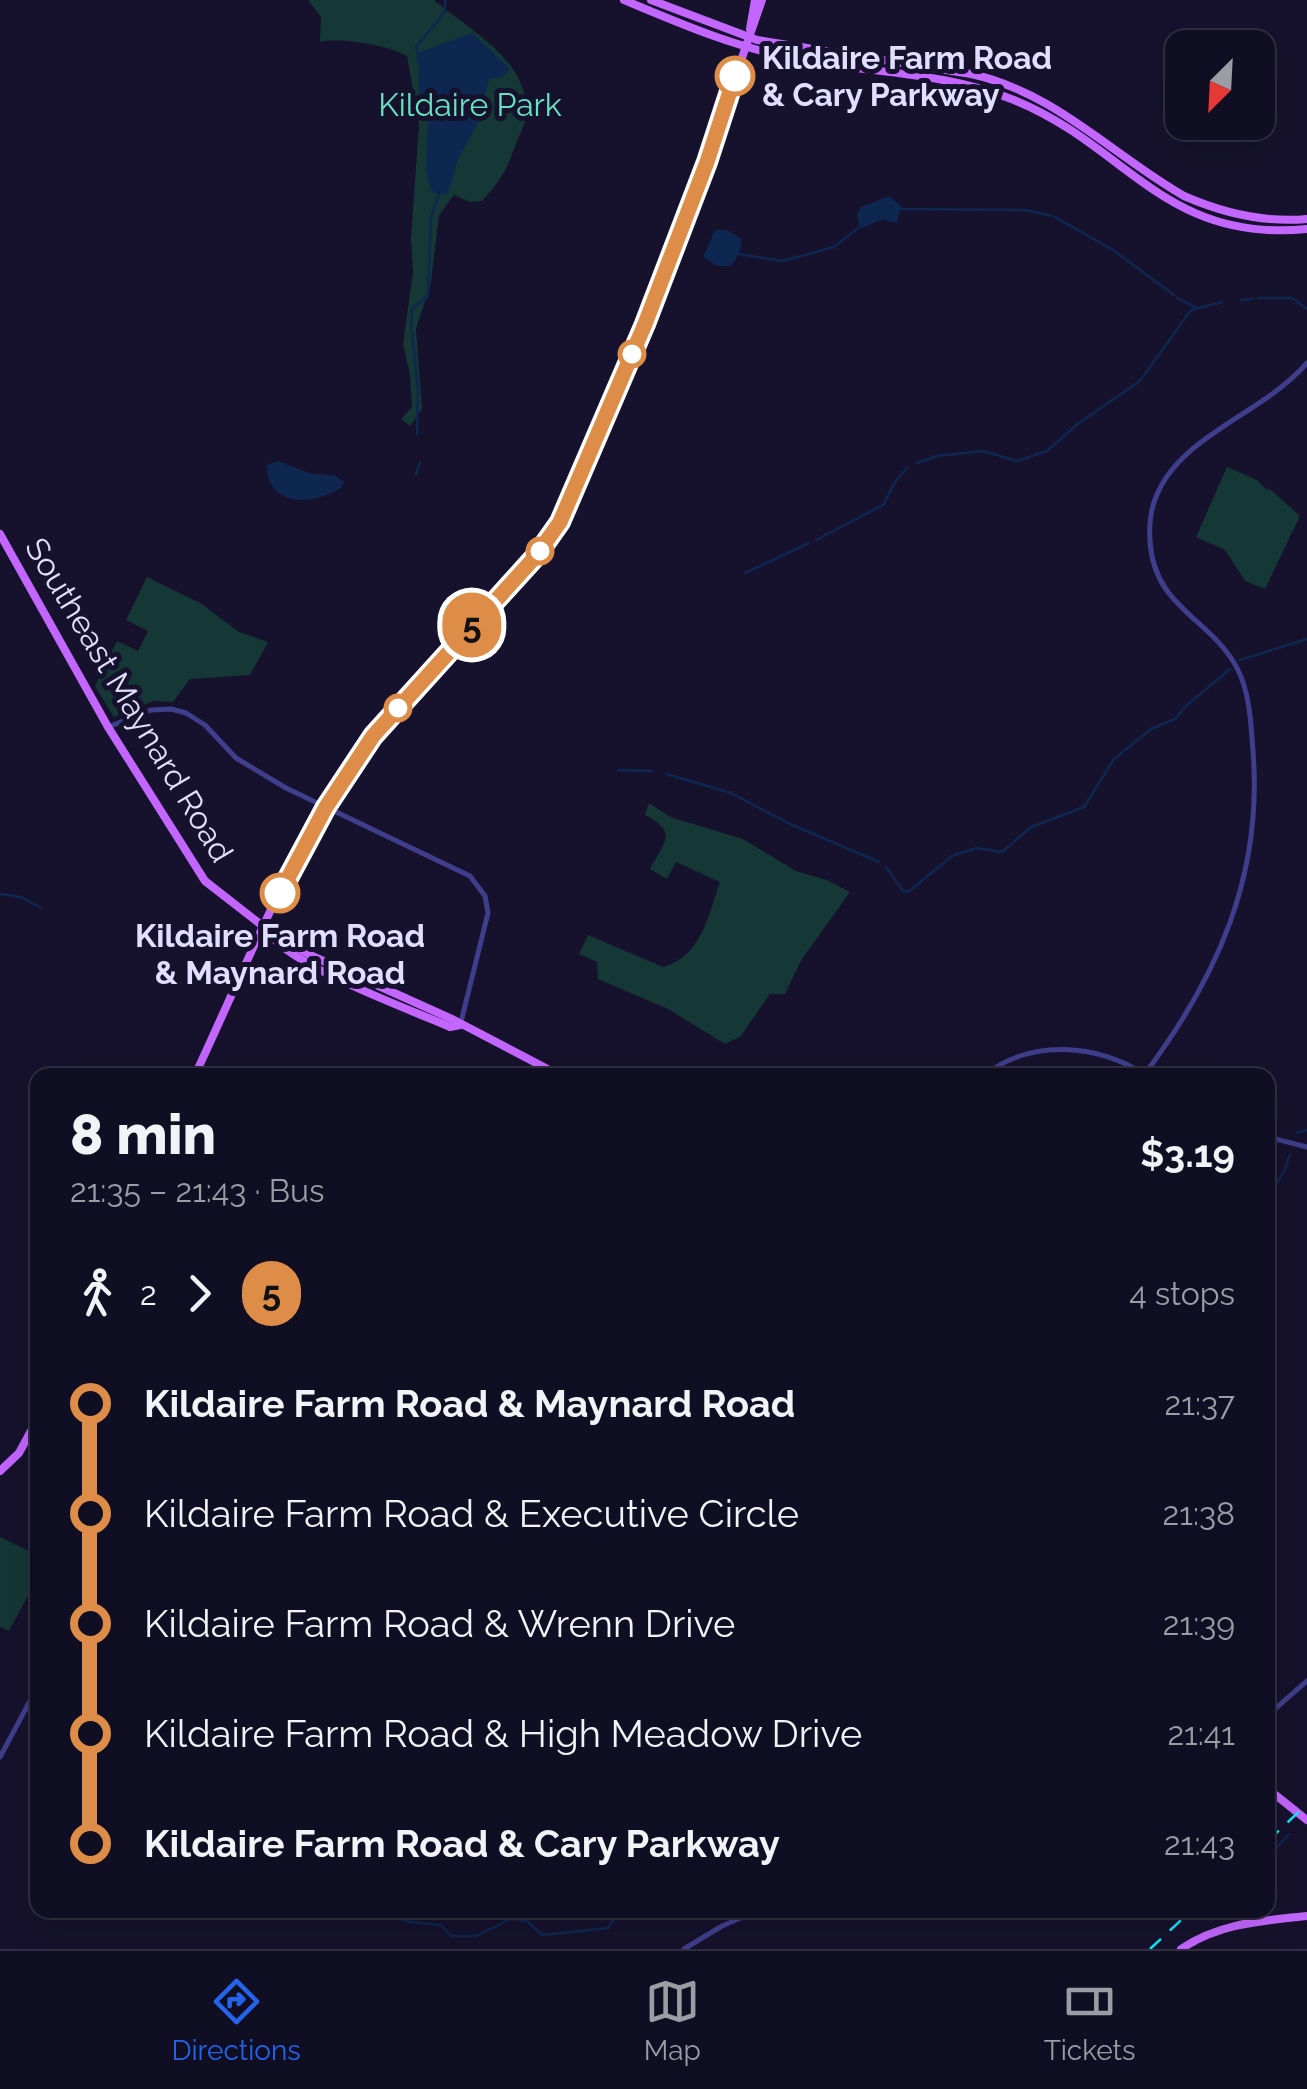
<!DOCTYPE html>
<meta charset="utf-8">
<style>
body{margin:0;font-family:Raleway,sans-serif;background:#1e1c2f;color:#f1f3f6;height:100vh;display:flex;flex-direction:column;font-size:38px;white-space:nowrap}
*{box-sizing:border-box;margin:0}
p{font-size:32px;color:#9c9ca5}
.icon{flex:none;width:55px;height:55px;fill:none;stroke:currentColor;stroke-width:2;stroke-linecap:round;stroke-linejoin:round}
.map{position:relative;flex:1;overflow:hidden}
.panel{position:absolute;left:30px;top:1068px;width:1245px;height:850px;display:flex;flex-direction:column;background:#100e22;border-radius:20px;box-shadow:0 10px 40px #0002,0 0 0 2px #302e40}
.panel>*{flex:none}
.badge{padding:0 20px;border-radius:32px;font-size:35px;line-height:65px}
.needle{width:65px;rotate:204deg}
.fabs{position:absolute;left:1165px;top:30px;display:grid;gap:20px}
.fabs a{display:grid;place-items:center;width:110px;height:110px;border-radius:20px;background:#100e22;box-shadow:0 10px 40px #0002,0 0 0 2px #302e40;font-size:50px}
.map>.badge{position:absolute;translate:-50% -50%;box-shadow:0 0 0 5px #fff}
.legs{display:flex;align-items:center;gap:15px;height:110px;padding:0 40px;font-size:32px}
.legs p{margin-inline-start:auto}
.overview{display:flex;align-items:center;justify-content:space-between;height:170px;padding:0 40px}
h1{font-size:55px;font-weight:800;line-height:75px}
ul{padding:0 40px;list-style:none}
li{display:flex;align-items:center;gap:35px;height:110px;font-size:38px}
li i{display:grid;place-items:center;width:15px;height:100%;margin:0 12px;background:currentColor}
li i::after{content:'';width:25px;height:25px;margin:-12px;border:8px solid;border-radius:50%;background:#100e22}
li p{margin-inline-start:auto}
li:first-child i{background:linear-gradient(#0000 50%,currentColor 0)}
li:last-child i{background:linear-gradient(currentColor 50%,#0000 0)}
.tabs{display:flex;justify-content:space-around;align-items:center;height:140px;border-top:2px solid #302e40;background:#100e22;font-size:28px;color:#9c9ca5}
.tabs a{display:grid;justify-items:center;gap:5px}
.tabs .on{color:#2563eb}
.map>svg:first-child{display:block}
.green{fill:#153735}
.water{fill:#0e2750}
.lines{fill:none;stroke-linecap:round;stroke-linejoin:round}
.stream{stroke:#0e2750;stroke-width:2.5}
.minor{stroke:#3f3e8c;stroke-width:5}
.major{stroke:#c366fe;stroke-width:8}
.rail{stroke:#0ce9fd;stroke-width:2.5;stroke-dasharray:15 12;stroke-linecap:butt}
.line-1-casing{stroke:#fff;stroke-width:22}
.line-1{stroke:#dd8d48;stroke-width:15}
.stop-1-dot{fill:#fff;stroke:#dd8d48;stroke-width:5}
.labels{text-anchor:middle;stroke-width:10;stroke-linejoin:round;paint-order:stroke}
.stop-label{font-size:32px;font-weight:bold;fill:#e2deff;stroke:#16122d;text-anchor:start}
.park-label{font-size:32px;fill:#68e1c1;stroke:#16122d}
.street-label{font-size:32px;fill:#e2deff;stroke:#16122d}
</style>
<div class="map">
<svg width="1307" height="1949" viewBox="0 0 1307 1949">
<rect width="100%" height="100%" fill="#16122d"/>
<g class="green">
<path d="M308 0H434C470 31 525 57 527 111 527 120 521 132 517 141 507 169 503 178 482 201L470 202 454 195 439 215 431 282 416 329 422 409 410 426 401 419 412 407 410 375 403 344 413 272 411 238 419 124 407 56C387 45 342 37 320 42L321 17Z"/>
<path d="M1227 467 1257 480 1267 490 1270 489 1300 516 1265 589 1245 581 1225 550 1196 537Z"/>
<path d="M147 577 202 604 239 632 268 642 250 675 190 679 173 702 153 701 114 717 95 686 117 641 138 651 148 631 126 620Z"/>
<path d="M649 803 670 817 743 839 796 871 827 880 850 892 802 959 785 994H770L740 1037 725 1044 668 1009 598 979 597 962 579 954 588 935 663 967C701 957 708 916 720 882L676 862 667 879 650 869C664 842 679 832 645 815Z"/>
<path d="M0 1537 37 1555V1579L9 1631 0 1627Z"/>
</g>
<g class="water">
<path d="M472 33 510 69 502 77 489 79 480 119 458 159 448 194 439 195 431 190 426 169 428 121 418 85 419 66 416 58 420 52Z"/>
<path d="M889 196 901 206 897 223 882 219 860 229 857 215 861 207Z"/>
<path d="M715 230H727L742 239 739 254 731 266H717L703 257Z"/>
<path d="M278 461 309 473 335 476 344 482 342 487C315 506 266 508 267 465Z"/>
</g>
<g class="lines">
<g class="stream">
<path d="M419 57 416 47 445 12V0"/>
<path d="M901 209 1026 210 1052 216"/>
<path d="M1055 217 1113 250 1174 295"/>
<path d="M739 254 782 261 834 247 858 228"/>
<path d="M1177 298 1195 307"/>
<path d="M1258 298H1292L1307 309"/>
<path d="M1241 300 1252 299"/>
<path d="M411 328 412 309 428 296 431 217 439 195"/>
<path d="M412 332 418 390 417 434"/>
<path d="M917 463 937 456 983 451 1017 461 1047 451 1079 423 1140 381 1191 310 1222 302"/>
<path d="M416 475 420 462"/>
<path d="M816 540 883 505 895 482 907 468"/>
<path d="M745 573 809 543"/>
<path d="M1240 660 1307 639"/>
<path d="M618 770 652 771"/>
<path d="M666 774 731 793 790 824 879 862"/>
<path d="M886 867 903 891 908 892 952 856 976 848 1002 852 1031 827 1084 807 1114 759 1151 729 1175 719 1186 706 1230 669"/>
<path d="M0 894 21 897 41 908"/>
<path d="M1296 1133 1307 1130"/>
<path d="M1268 1196 1285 1170 1290 1154"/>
<path d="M1268 1857 1289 1834"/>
<path d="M381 1910 409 1922 441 1925 451 1936H476L513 1918 528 1922 542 1935 608 1928 619 1910"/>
</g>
<g class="minor">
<path d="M108 727 151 710 171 709 186 713 205 725 236 758 286 788 470 876 485 896 488 913 461 1022"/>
<path d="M985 1075C1032 1038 1097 1044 1146 1075"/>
<path d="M1144 1075C1217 978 1263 876 1253 751 1251 725 1250 694 1238 670 1212 618 1154 609 1150 541 1149 527 1150 511 1156 497 1179 436 1263 414 1307 363"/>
<path d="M1268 1137 1307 1147"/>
<path d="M1268 1715 1307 1681"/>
<path d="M0 1757 38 1686"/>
<path d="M684 1949 722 1926 759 1910"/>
</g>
<g class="major">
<path d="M624 0C681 24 737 48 797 59 869 73 946 72 1014 100 1126 145 1164 243 1307 229"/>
<path d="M651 0 757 40 971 74C1055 92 1112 155 1184 196 1223 213 1264 223 1307 219"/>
<path d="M750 29 755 0"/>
<path d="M0 534 108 727 205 881 264 927 310 955 454 1020 559 1075"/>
<path d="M264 927C285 965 407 1008 450 1027L460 1025"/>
<path d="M195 1075C249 960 296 837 373 736L537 556 560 523 645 324 694 196 762 0"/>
<path d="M0 1471 19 1453 38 1418"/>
<path d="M1268 1789 1307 1820"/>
<path d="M1181 1949C1220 1923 1261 1921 1307 1916"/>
</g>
<g class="rail">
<path d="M1268 1841 1307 1804"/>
<path d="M1150 1949 1192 1910"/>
</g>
</g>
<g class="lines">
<defs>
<path id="line-1" d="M280 893 326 807 373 736 536 556 560 522 645 324 707 162 735 76"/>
</defs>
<use href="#line-1" class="line-1-casing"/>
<use href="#line-1" class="line-1"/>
</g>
<g class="stop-1-dot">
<circle cx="735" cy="76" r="18"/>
<circle cx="632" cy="354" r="12"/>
<circle cx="540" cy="551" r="12"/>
<circle cx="398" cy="708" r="12"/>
<circle cx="280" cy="893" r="18"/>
</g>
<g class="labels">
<g class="stop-label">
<text x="762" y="69">Kildaire Farm Road<tspan x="762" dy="37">&amp; Cary Parkway</tspan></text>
<text x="280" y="947" text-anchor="middle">Kildaire Farm Road<tspan x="280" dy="37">&amp; Maynard Road</tspan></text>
</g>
<g class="park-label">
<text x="470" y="116">Kildaire Park</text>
</g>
<g class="street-label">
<text transform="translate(129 700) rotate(59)" y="11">Southeast Maynard Road</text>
</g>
</g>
</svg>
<div class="fabs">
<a><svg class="needle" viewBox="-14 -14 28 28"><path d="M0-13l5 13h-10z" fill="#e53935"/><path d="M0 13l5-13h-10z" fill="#9c9ca5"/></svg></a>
</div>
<b class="badge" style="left:472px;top:625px;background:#dd8d48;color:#111">5</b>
<section class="panel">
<div class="overview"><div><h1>8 min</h1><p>21:35 – 21:43 · Bus</p></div><b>$3.19</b></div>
<div class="legs"><svg class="icon" aria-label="walk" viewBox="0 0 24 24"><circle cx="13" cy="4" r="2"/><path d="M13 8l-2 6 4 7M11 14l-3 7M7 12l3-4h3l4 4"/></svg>2<svg class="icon" aria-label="forward" viewBox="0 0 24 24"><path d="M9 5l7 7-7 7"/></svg><b class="badge" style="background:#dd8d48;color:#111">5</b><p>4 stops</p></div>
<ul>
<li><i style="color:#dd8d48"></i><b>Kildaire Farm Road &amp; Maynard Road</b><p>21:37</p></li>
<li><i style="color:#dd8d48"></i><span>Kildaire Farm Road &amp; Executive Circle</span><p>21:38</p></li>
<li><i style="color:#dd8d48"></i><span>Kildaire Farm Road &amp; Wrenn Drive</span><p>21:39</p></li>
<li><i style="color:#dd8d48"></i><span>Kildaire Farm Road &amp; High Meadow Drive</span><p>21:41</p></li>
<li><i style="color:#dd8d48"></i><b>Kildaire Farm Road &amp; Cary Parkway</b><p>21:43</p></li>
</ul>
</section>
</div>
<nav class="tabs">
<a class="on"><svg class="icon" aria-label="directions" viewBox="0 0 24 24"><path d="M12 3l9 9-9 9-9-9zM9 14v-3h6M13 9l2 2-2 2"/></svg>Directions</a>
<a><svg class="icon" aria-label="map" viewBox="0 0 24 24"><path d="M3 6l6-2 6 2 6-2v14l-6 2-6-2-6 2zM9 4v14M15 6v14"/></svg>Map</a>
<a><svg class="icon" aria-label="tickets" viewBox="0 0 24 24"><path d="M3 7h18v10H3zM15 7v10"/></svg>Tickets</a>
</nav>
